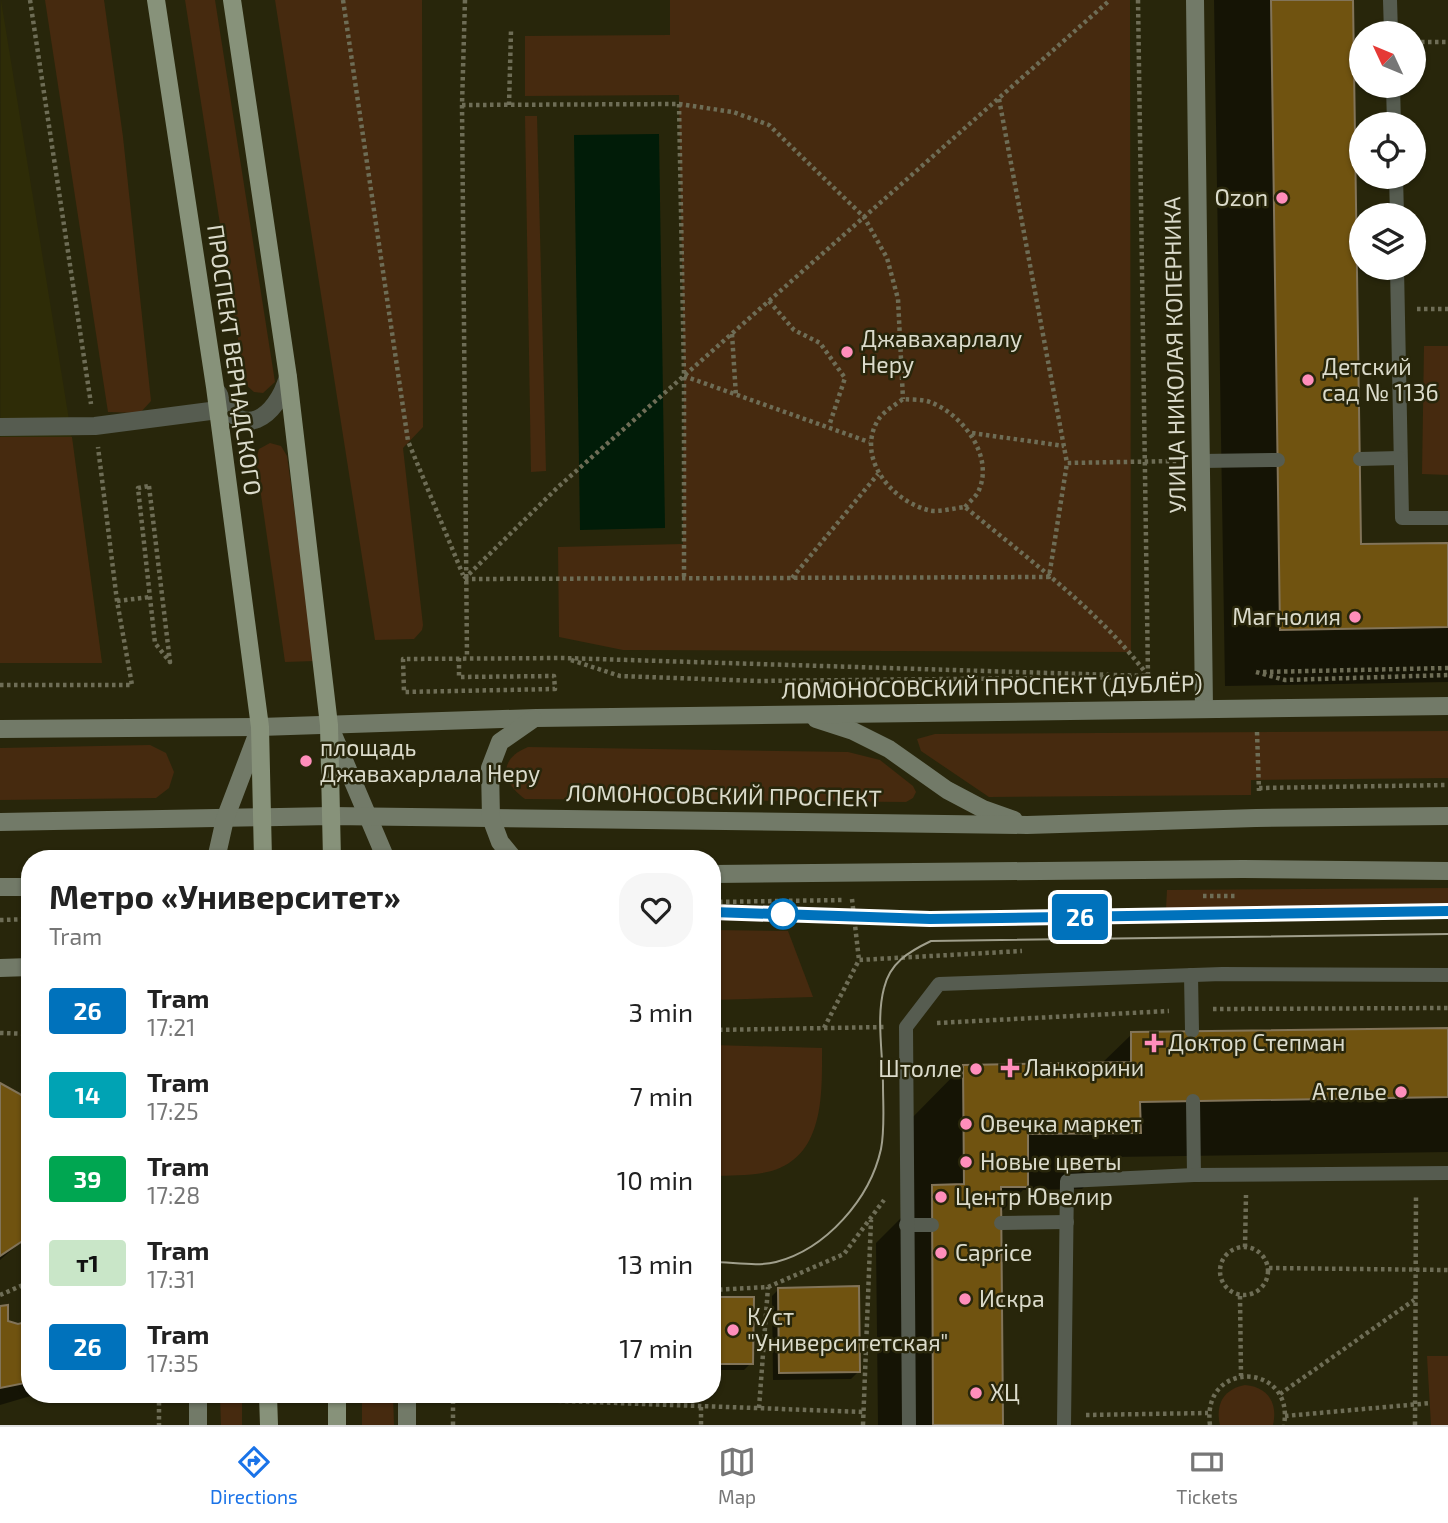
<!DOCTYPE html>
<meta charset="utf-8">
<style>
body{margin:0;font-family:"Exo 2",sans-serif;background:#f6f6f6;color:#222;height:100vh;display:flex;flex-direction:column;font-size:26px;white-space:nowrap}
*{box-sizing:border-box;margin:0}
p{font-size:23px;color:#767676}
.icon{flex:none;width:38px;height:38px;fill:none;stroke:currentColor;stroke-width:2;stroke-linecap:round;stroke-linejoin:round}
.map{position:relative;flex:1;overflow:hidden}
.panel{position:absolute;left:21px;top:850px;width:700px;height:553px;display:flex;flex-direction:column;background:#fff;border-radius:28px;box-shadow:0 2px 5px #0004}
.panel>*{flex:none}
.badge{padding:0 14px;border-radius:5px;font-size:24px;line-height:46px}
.needle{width:46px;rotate:314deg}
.buttons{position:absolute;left:1349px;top:21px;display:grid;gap:14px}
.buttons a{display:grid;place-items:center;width:77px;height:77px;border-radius:50%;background:#fff;box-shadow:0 2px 5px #0004;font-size:35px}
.map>.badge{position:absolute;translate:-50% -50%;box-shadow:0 0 0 4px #fff}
.round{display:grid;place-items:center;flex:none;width:74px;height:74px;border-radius:28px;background:#f6f6f6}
.overview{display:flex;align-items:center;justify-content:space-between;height:119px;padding:0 28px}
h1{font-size:33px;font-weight:700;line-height:52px}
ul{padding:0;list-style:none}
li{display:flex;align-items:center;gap:21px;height:84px;padding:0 28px}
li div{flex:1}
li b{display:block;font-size:26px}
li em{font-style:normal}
li .badge{min-width:77px;font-weight:700;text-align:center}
.dock{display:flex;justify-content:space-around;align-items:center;height:98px;border-top:2px solid #e0e0e0;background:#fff;font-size:19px;color:#767676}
.dock a{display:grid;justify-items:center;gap:4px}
.dock .selected{color:#1a73e8}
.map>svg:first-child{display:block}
.built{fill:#2e2c07}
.green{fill:#462a0f}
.water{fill:#011c08}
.shadow{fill:#0007}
.building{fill:#705310;stroke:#827459;stroke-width:2}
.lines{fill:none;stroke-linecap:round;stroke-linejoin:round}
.path{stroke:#6e6d56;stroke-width:4.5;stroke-dasharray:3.5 3.5;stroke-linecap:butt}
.lane{stroke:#565c50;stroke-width:14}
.street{stroke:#565c50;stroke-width:18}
.secondary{stroke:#727a68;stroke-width:18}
.primary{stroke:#87927a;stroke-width:18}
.tram{stroke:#a09f8c;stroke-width:2}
.line-casing{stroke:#fff;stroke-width:16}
.line{stroke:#0072bc;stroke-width:10}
.poi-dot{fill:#ff8ebb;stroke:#28260b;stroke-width:2.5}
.stop-dot{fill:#fff;stroke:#0072bc;stroke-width:3.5}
.labels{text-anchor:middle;stroke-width:5;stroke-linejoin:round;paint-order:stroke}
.poi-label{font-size:23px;fill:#dbdbcb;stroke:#28260b;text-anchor:start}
.street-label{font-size:23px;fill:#dbdbcb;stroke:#28260b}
</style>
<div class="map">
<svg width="1448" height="1425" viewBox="0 0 1448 1425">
<rect width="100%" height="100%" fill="#28260b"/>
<path class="built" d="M1 0 70 426 102 663H0Z"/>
<g class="green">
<path d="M45 0H104L123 137 151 401 140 413 108 412Z"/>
<path d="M185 0H215L275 382 263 393 254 392 245 384Z"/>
<path d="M275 0H422L423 427 403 448 423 625 422 630 414 639 375 640Z"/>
<path d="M670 0H1130L1131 652 623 650 559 637 558 547 683 544 684 376 679 95 525 96V36L670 35Z"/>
<path d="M525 116H537L546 471 531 472Z"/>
<path d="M1424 346H1448V475L1422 474Z"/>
<path d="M0 437H72L102 663H0Z"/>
<path d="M270 443 281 446 287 456 315 661 285 662 256 460 259 449Z"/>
<path d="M1448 731V778L1251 780V795L989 797 921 751 917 739 935 734Z"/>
<path d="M150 745 166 753 174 772 169 788 156 798 0 800V748Z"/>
<path d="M528 747 848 752 880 760 913 786 916 792 913 798 906 802 525 799C501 782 498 759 528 747Z"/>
<path d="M1448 888V907L1166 909 1167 890Z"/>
<path d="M712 930 788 931 813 997 712 1000Z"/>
<path d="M712 1045 822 1048C822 1094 825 1159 767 1172 750 1176 730 1175 712 1176Z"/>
<path d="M1427 1356H1448V1425H1431Z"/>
<path d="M1245 1385C1268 1387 1278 1403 1273 1425H1220C1215 1404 1224 1389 1245 1385Z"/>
<path d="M220 1395H242V1425H221Z"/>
<path d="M362 1395H393L394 1425H362Z"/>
</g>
<path class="water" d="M659 134 665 528 580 530 574 135Z"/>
<g class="shadow">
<path d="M1214 0H1351L1359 546 1448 545V682L1225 686Z"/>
<path d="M1448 1029V1152L1114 1157 1082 1189 1023 1190 999 1214 1001 1425H878L876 1243 908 1211 907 1123 963 1066 1101 1064 1132 1034Z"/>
<path d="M0 1085 30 1234 0 1260Z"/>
<path d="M779 1289 858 1372 851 1379 773 1380 772 1296Z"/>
<path d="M712 1298 751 1363 744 1370H712Z"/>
<path d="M0 1308 6 1322 18 1325 30 1323V1395H34L0 1405Z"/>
</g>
<g class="building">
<path d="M1271 0H1353L1361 544 1448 543V627L1280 630Z"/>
<path d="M1448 1028V1097L1140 1102 1141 1133 1028 1134V1187H1001L1003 1425H933L932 1185 964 1184 963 1065 1131 1062V1032Z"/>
<path d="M0 1083 20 1094 30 1104V1236L0 1256Z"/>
<path d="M859 1286 860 1372 779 1373 778 1288Z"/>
<path d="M712 1297H754L753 1364H712Z"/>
<path d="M8 1305V1321L18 1324 30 1321V1382L0 1388V1306Z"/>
</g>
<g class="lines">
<g class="path">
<path d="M30 0 91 404"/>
<path d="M343 0 408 441 463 575"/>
<path d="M465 0 462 105 467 658"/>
<path d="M1138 0 1148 676"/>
<path d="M1414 42H1448"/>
<path d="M999 99 1067 463 1179 461"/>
<path d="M679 104 684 376V578"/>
<path d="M462 105 679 104 733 112 769 125 864 217 887 258 898 299 903 399"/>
<path d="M509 105 511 31"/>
<path d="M769 301 794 330 820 343 845 378 829 426"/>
<path d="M1417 309H1448"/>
<path d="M732 334 736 396"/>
<path d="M684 376 869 442"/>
<path d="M972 433 1064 446"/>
<path d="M149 486 170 662 155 643 138 488Z"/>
<path d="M965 507C969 502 977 496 979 490 994 455 962 414 930 402 922 399 911 400 903 399 895 405 883 412 878 420 856 457 890 500 928 510 938 513 954 508 965 507 1028 559 1099 610 1148 676"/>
<path d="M792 578 878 474"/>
<path d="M464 579 558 487 1110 0"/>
<path d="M465 579 1049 577 1067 463"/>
<path d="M117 601 150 597"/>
<path d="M459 658V677L554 676 555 689 404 692 403 659 563 658 1148 676"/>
<path d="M571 660 620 676 758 681 1141 677"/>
<path d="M1256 672 1285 680 1448 675"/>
<path d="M1263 672 1448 668"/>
<path d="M0 685H132L117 601 98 447"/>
<path d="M1257 732 1259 791"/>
<path d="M1259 788 1448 785"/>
<path d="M1203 896H1237"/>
<path d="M852 899 859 960"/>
<path d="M712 902 844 900"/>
<path d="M0 920 30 919"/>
<path d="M1213 1009 1448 1008"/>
<path d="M937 1023 1169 1011"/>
<path d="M824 1028 859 960 1022 951"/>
<path d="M712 1030 886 1027"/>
<path d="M0 1033 30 1034"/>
<circle cx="1244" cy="1271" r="24"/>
<path d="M1245 1247 1246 1195"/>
<path d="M1269 1268 1448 1270"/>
<path d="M712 1290 768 1287 844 1254 884 1200"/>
<path d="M0 1295 30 1282"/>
<path d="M1240 1296 1241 1376"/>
<path d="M1280 1394 1414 1300"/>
<path d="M159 1395V1425"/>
<path d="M453 1397 864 1412"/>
<path d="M701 1407V1425"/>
<path d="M759 1408 768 1287"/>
<path d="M1086 1415 1208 1413"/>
<path d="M1285 1416 1431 1403"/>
<path d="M453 1425V1396"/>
<path d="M863 1425 871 1220"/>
<path d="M1210 1425C1201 1359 1295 1362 1284 1425"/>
<path d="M1415 1425 1416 1195"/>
</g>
<g class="lane">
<path d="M1390 0 1391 33"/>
<path d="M1393 86 1394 124"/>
<path d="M1396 177 1397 215"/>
<path d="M1397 268 1402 518H1448"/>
<path d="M1360 459 1399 458"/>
<path d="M1201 461 1278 460"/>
<path d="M1191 975 1192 1031"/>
<path d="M1193 1101 1194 1175"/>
<path d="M1001 1223 1067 1222"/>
<path d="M906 1225H932"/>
<path d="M909 1425 906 1027 939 984 1222 974 1448 975"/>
<path d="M1064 1425 1067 1181 1194 1175 1448 1173"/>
</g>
<g class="street">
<path d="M218 393C241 443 276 418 288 377"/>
<path d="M0 427 95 426 218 410"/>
</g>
<g class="secondary">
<path d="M1195 0 1204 709"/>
<path d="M816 719 853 731 889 749 947 790 983 809 1014 820"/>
<path d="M329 725 386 859"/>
<path d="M0 729 260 727 536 718 1448 706"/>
<path d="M0 822 331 816 1027 825 1256 818 1448 816"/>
<path d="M216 859 225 819 260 727"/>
<path d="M514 859 500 842 491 818 490 768 500 742 533 719"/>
<path d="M712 874 1243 869 1448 871"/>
<path d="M0 887H30"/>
<path d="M0 968 30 967"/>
<path d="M198 1395V1425"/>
<path d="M407 1395V1425"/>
</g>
<g class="primary">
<path d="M156 0 215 387 260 727 263 859"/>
<path d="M232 0 288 377 329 725 332 859"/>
<path d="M268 1395 269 1425"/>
<path d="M337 1395V1425"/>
</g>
<g class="tram">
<path d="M712 912 930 919 1448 911"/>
<path d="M712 1262C732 1262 758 1267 776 1262 826 1249 870 1199 881 1149 885 1129 883 1105 883 1085 883 1054 876 1018 884 988 890 963 908 952 931 941L1448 934"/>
</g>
</g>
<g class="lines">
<defs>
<path id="line" d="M712 912 930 919 1448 911"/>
</defs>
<use href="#line" class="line-casing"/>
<use href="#line" class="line"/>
</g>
<g class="poi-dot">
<circle cx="1282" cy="198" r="7"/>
<circle cx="847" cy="352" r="7"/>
<circle cx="1308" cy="380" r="7"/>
<circle cx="1355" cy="617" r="7"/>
<circle cx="306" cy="761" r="7"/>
<path d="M1150.5 1032.5h7v7h7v7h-7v7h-7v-7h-7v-7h7z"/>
<path d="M1006.5 1057.5h7v7h7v7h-7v7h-7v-7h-7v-7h7z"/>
<circle cx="976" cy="1069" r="7"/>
<circle cx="1401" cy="1092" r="7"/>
<circle cx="966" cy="1124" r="7"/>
<circle cx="966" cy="1162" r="7"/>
<circle cx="941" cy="1197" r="7"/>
<circle cx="941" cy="1253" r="7"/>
<circle cx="965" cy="1299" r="7"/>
<circle cx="733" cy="1330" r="7"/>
<circle cx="976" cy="1393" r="7"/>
</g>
<circle class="stop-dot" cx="783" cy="914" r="14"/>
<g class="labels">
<g class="poi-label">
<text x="1268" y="206" text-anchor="end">Ozon</text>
<text x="861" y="347">Джавахарлалу<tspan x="861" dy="26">Неру</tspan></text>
<text x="1322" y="375">Детский<tspan x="1322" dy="26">сад № 1136</tspan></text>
<text x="1341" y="625" text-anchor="end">Магнолия</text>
<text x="320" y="756">площадь<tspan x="320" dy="26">Джавахарлала Неру</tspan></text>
<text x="1168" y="1051">Доктор Степман</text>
<text x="1024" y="1076">Ланкорини</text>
<text x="962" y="1077" text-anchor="end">Штолле</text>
<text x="1387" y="1100" text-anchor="end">Ателье</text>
<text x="980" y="1132">Овечка маркет</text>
<text x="980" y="1170">Новые цветы</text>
<text x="955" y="1205">Центр Ювелир</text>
<text x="955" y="1261">Caprice</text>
<text x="979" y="1307">Искра</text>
<text x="747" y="1325">К/ст<tspan x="747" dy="26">"Университетская"</tspan></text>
<text x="990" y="1401">ХЦ</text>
</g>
<g class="street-label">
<text transform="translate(1175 355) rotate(-91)" y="8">УЛИЦА НИКОЛАЯ КОПЕРНИКА</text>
<text transform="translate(234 360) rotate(82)" y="8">ПРОСПЕКТ ВЕРНАДСКОГО</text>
<text transform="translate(992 687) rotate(-1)" y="8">ЛОМОНОСОВСКИЙ ПРОСПЕКТ (ДУБЛЁР)</text>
<text transform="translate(724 796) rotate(1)" y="8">ЛОМОНОСОВСКИЙ ПРОСПЕКТ</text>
</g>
</g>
</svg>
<div class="buttons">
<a><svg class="needle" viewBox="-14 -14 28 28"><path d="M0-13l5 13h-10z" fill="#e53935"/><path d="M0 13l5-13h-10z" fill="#767676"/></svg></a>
<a><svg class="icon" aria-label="locate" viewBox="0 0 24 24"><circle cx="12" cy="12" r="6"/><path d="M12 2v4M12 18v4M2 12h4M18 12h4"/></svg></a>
<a><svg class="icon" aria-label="layers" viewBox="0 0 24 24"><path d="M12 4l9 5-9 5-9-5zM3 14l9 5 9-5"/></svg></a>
</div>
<b class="badge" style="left:1080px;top:917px;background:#0072bc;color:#fff">26</b>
<section class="panel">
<div class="overview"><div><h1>Метро «Университет»</h1><p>Tram</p></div><a class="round"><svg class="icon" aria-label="heart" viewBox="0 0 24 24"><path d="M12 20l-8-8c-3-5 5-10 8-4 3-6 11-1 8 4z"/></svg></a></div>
<ul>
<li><span class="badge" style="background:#0072bc;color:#fff">26</span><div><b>Tram</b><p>17:21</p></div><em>3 min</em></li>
<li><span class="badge" style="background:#00a3b4;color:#fff">14</span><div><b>Tram</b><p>17:25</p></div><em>7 min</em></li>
<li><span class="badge" style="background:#00a651;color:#fff">39</span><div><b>Tram</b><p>17:28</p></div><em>10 min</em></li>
<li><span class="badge" style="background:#c9e6c8;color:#111">т1</span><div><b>Tram</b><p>17:31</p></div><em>13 min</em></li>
<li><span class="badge" style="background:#0072bc;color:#fff">26</span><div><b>Tram</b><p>17:35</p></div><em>17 min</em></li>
</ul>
</section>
</div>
<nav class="dock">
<a class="selected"><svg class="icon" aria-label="directions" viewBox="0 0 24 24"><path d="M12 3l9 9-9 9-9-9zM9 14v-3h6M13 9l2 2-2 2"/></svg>Directions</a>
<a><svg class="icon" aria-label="map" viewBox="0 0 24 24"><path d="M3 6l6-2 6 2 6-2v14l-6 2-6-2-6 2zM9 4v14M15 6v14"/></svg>Map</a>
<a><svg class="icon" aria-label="tickets" viewBox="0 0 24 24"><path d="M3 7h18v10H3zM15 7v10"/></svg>Tickets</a>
</nav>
